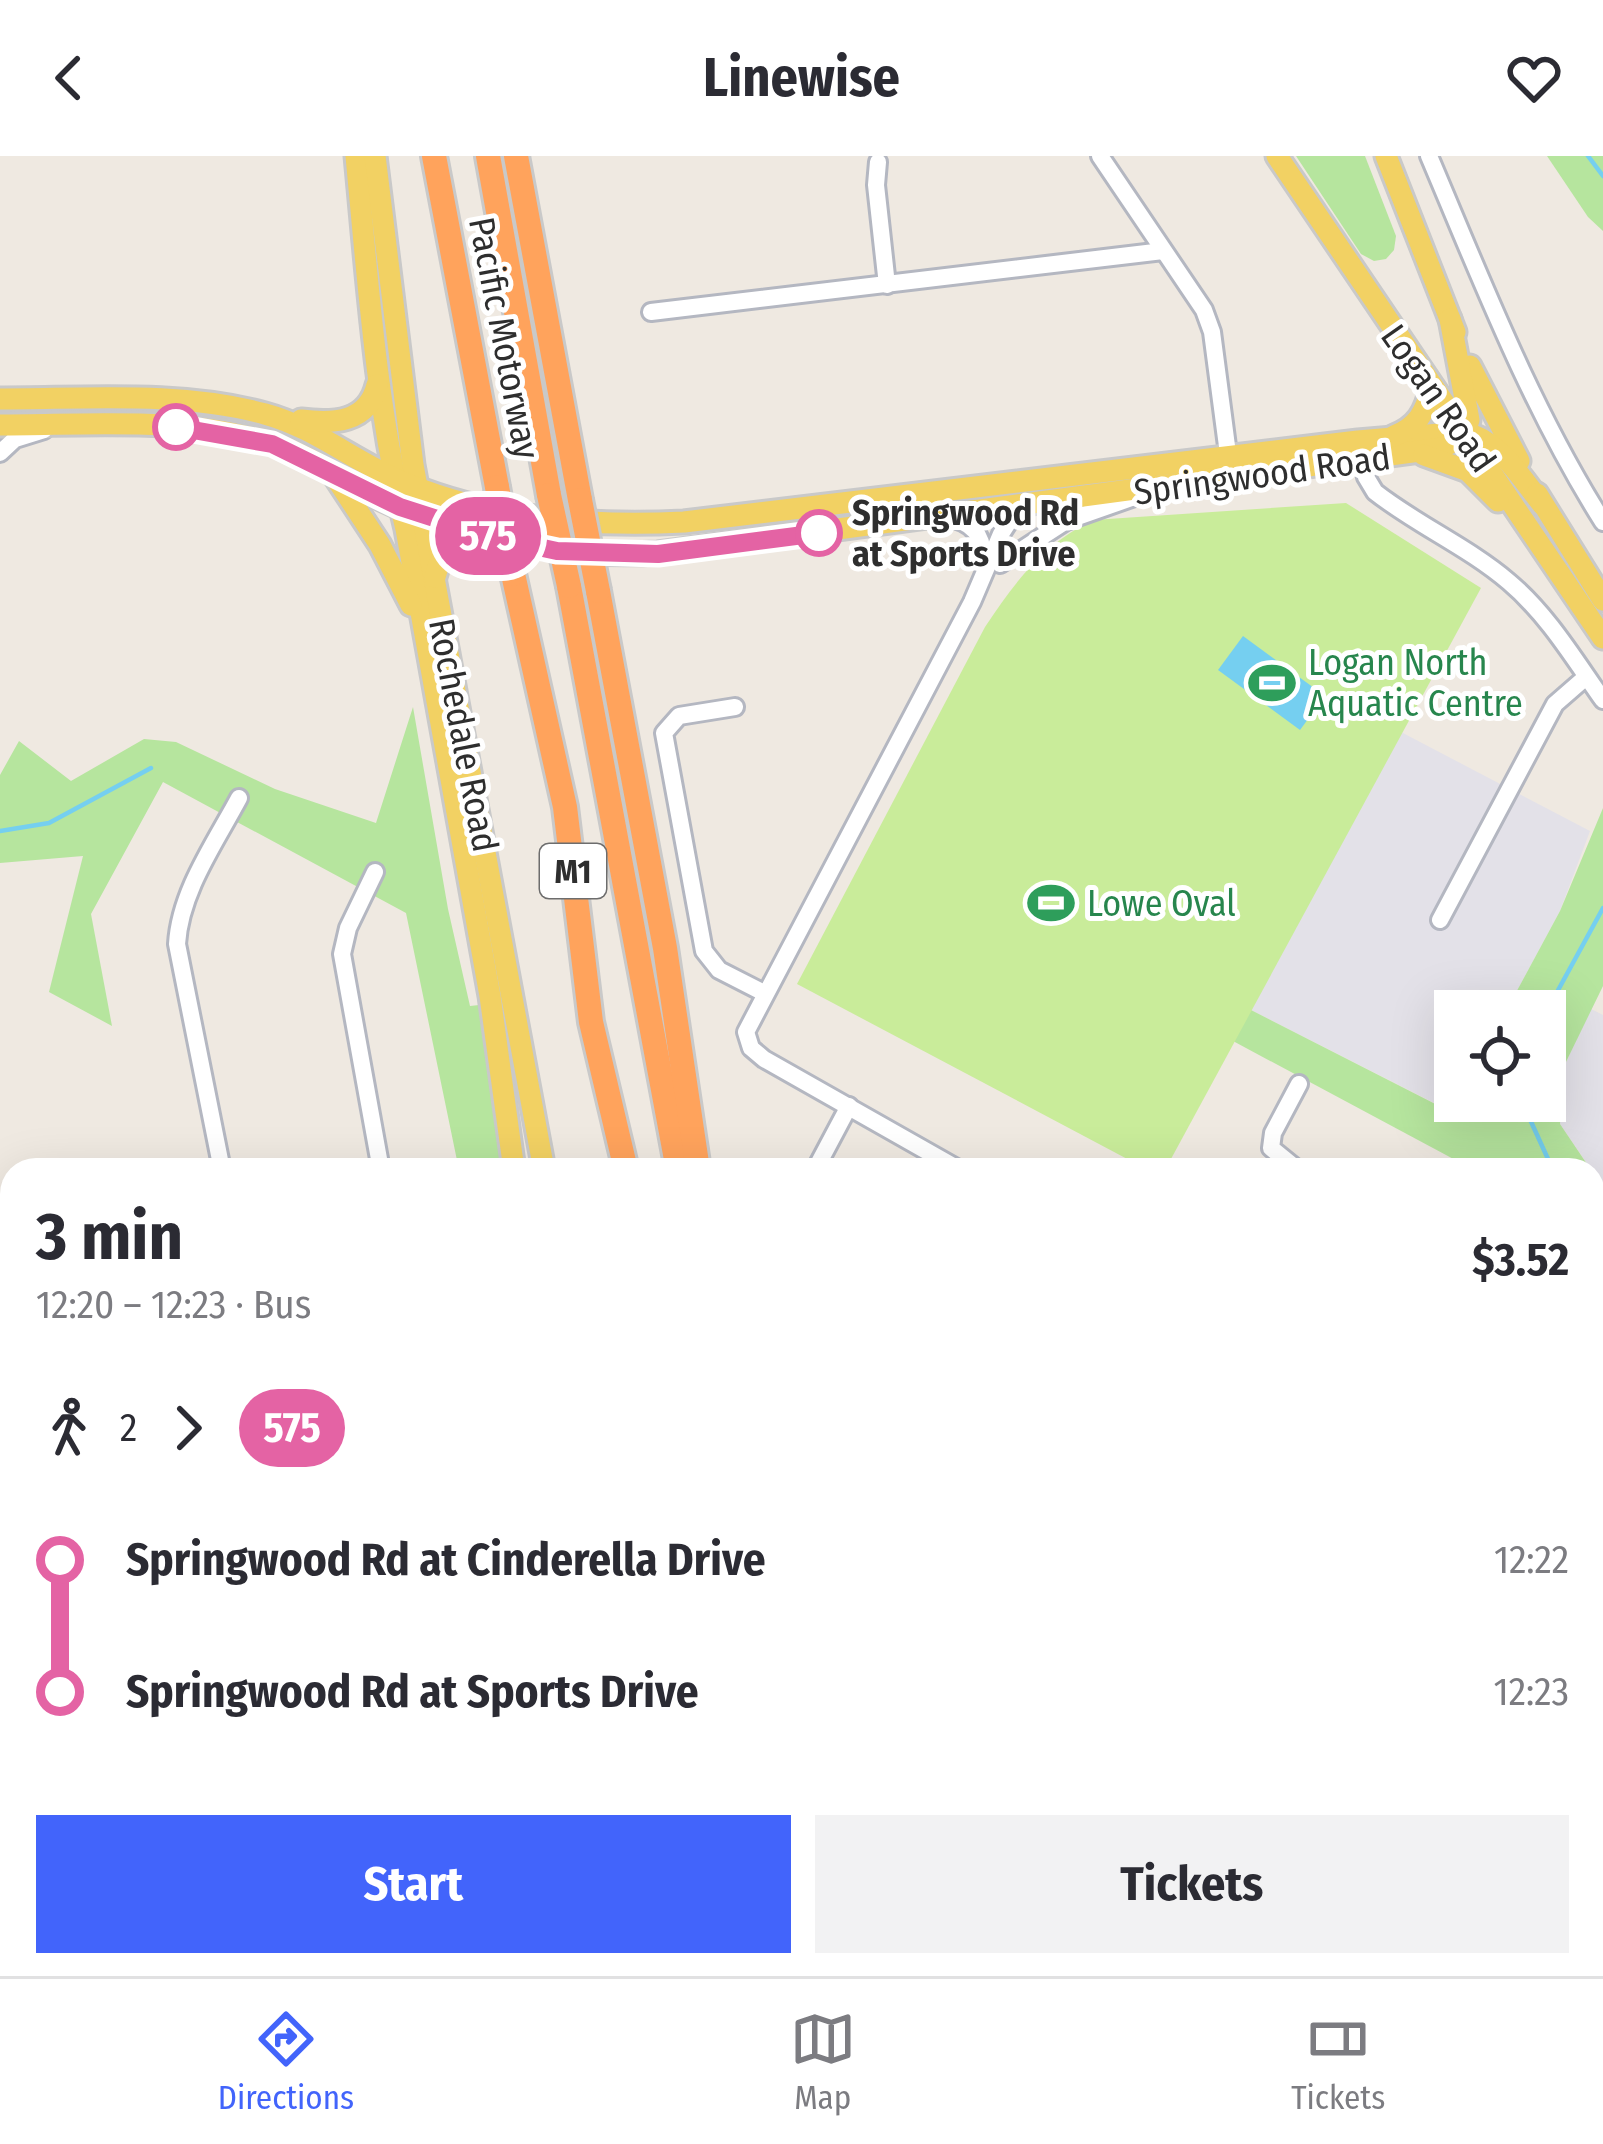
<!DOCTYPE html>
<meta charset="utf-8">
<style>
body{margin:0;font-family:"Fira Sans Condensed",sans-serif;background:#f2f2f3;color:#2b2b33;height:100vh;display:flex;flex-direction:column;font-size:45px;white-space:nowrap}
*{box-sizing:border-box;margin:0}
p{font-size:39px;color:#7c7c81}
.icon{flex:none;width:66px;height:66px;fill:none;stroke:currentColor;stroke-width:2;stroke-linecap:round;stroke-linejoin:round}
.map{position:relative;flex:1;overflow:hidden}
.side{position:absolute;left:0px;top:1002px;width:1605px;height:819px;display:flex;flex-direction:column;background:#fff;border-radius:36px 36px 0 0;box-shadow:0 12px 48px #0002}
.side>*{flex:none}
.badge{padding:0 24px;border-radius:39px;font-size:42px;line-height:78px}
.tools{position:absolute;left:1434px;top:834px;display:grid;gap:24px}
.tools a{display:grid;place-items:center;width:132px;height:132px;border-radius:0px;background:#fff;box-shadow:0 12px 48px #0002;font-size:60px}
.map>.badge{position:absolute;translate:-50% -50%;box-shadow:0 0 0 6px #fff}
.legs{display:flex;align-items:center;gap:18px;height:132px;padding:0 36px;font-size:39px}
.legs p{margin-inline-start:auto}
.summary{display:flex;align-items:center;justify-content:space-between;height:204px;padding:0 36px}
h1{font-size:66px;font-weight:700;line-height:90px}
.cta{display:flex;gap:24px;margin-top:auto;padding:24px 36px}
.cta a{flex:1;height:138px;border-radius:0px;background:#4264fb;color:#fff;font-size:48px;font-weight:700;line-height:138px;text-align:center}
.cta a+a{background:#f2f2f3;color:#2b2b33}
ul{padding:0 36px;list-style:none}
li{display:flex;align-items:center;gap:42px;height:132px;font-size:45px}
li i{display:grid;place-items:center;width:18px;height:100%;margin:0 15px;background:currentColor}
li i::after{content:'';width:30px;height:30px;margin:-15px;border:9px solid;border-radius:50%;background:#fff}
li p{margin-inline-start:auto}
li:first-child i{background:linear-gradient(#0000 50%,currentColor 0)}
li:last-child i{background:linear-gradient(currentColor 50%,#0000 0)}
header{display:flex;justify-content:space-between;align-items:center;height:156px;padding:0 36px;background:#fff;font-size:54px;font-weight:700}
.dock{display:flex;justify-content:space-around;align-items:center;height:168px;border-top:3px solid #e1e1e2;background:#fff;font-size:33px;color:#7c7c81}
.dock a{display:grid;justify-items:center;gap:6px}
.dock .on{color:#4264fb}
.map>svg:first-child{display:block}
.industrial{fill:#e3e1e8}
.green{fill:#b6e59e}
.pitch{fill:#c9ec9a}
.water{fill:#75cff0}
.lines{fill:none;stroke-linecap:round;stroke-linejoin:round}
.stream{stroke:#75cff0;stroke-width:4.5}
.minor-casing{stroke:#b4b7c1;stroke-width:22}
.major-casing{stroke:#c9c9c9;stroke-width:27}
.highway-casing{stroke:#c9c9c9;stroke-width:30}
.minor{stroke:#fff;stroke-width:16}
.major{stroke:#f2d163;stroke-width:21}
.highway{stroke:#ffa35c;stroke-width:24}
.highway-bridge-casing{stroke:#c9c9c9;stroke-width:30;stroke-linecap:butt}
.highway-bridge{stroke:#ffa35c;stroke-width:24}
.line-1-casing{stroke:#fff;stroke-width:27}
.line-1{stroke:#e463a4;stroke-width:18}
.stop-1-dot{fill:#fff;stroke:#e463a4;stroke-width:6}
.labels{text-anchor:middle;stroke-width:10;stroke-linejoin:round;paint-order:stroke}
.shield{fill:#fff;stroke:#6d6d6d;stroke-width:3}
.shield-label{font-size:33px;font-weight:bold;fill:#2e2e2e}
.street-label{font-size:36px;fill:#2e2e2e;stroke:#fff}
.stop-label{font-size:36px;font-weight:bold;fill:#2e2e2e;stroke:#fff;text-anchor:start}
.leisure-label{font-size:36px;fill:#27864d;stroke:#fff;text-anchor:start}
</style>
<header><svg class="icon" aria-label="back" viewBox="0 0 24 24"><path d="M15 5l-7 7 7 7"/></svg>Linewise<svg class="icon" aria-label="heart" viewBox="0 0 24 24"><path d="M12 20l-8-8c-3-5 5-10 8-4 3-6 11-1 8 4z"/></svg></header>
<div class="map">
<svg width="1603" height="1820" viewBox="0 0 1603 1820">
<rect width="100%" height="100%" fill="#efe9e1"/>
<g class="industrial">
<path d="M1401 576 1590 675 1560 755 1506 855H1455L1458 945 1452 956 1251 854Z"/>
<path d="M1591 853 1603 859V1031L1560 968 1565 908Z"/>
<path d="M1603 1241V1742L1593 1737V1260Z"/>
</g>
<g class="green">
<path d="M1296 0H1365L1396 80 1394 94 1386 103 1374 105 1361 98Z"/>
<path d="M1547 0H1603V75L1588 61Z"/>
<path d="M413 551 448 753 470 850 479 849 502 1014H459L406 757 163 626 91 758 112 870 49 836 83 700 0 707V619L19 585 71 625 144 583 176 586 275 633 376 667Z"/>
<path d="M1603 652V830L1565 908 1560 968 1591 1014H1474L1233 885 1251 854 1451 956 1458 945H1545V855H1506L1560 755Z"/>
<path d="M1593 1016 1603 1031V1241L1593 1260Z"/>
</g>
<path class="pitch" d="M1346 347 1481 432 1165 1014H1148L797 828 985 471C1015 426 1043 388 1093 364Z"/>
<path class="water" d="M1243 480 1325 540 1300 574 1218 514Z"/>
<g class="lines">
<g class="stream">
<path d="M1588 0 1603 20"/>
<path d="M0 675 49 667 151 612"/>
<path d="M1545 858 1603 752"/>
<path d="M1527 945 1528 959 1553 1014"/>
<path d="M1593 1073 1603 1088"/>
<path d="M1593 1171 1603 1147"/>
<path d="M1593 1771 1603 1776"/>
<path d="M1324 1820 1329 1809"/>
</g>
<defs>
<g id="minor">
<path d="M1100 0 1204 154 1212 176 1230 313"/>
<path d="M1429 0C1482 125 1530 250 1603 366"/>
<path d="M878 6 876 29 887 129"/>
<path d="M651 156 1163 95"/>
<path d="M1360 294 1366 321 1375 336C1417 369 1468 391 1509 426 1548 459 1574 503 1603 544"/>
<path d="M0 297 15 283 44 274"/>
<path d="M945 361C973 365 985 380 983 408"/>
<path d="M1000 408 1066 365 1140 339"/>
<path d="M735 551 679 560 664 577 704 795 719 814 764 837"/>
<path d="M375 716 348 772 342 798 381 1014"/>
<path d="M1440 764 1555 548 1586 521"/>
<path d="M222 1014 177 788C180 736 215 687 239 642"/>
<path d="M815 1014 849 950"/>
<path d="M960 1014 764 903 751 892 746 876 972 446 1001 378 1019 350"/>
<path d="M1298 1014 1271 992 1273 977 1299 928"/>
<path d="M0 1136 12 1142"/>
<path d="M0 1373 12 1380"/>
<path d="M1603 1506C1596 1524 1595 1552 1603 1571"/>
<path d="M0 1579 12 1556"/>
<path d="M577 1809 593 1820"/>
<path d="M931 1809 943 1820"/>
<path d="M450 1820 456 1809"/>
<path d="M1019 1820 1025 1809"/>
<path d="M1188 1820 1194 1809"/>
</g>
<g id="major">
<path d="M356 0C368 126 376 250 406 373L490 840 514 1014"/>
<path d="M375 0 413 309 544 1014"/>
<path d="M1277 0 1603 482"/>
<path d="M1386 0 1455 176"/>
<path d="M1470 210 1519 305"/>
<path d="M0 243C87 243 181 235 265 258 313 271 351 303 396 323 485 363 588 371 684 366L1358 285 1463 276C1500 284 1520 321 1543 349"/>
<path d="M301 264C333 268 368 267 377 229"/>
<path d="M0 269C91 269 187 260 274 288 313 301 344 325 381 343 466 384 564 402 658 397L1442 292 1464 279 1469 264 1450 163"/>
<path d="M1394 280C1417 271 1426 256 1431 232"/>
<path d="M1424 299 1468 315 1498 345"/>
<path d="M332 316 380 389 411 449"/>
<path d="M1537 338 1603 444"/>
<path d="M435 421C442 393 452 382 483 383"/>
<path d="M242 1820 248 1809"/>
</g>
<g id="highway">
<path d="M434 0 497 331"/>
<path d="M488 0 549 339"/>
<path d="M516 0 580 344"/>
<path d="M513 418 565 651 591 866 626 1014"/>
<path d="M569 430 678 1014"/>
<path d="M598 435 665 792 698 1014"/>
<path d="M726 1809 728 1820"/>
<path d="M750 1809 751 1820"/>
<path d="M808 1809 809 1820"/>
</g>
</defs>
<use href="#minor" class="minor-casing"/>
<use href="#major" class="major-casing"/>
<use href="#highway" class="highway-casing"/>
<use href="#minor" class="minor"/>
<use href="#major" class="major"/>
<use href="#highway" class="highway"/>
<defs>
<g id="highway-bridge">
<path d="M497 331 513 418"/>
<path d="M549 339 569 430"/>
<path d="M580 344 598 435"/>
</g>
</defs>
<use href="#highway-bridge" class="highway-bridge-casing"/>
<use href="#highway-bridge" class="highway-bridge"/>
</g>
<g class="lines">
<defs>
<path id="line-1" d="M176 271 272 288 400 351 496 382 557 395 658 398 819 377"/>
</defs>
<use href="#line-1" class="line-1-casing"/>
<use href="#line-1" class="line-1"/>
</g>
<defs>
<symbol id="stadium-bare" viewBox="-9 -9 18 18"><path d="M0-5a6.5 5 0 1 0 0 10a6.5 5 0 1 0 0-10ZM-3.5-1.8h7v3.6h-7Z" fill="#2e9e5b" stroke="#fff" stroke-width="2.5" paint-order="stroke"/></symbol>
</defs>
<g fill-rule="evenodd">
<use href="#stadium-bare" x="1239" y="494" width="66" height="66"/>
<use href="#stadium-bare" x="1018" y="714" width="66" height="66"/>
</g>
<g class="stop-1-dot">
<circle cx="176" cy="271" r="21"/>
<circle cx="819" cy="377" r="21"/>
</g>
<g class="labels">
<rect class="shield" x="540" y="688" width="66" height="54" rx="9"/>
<g class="shield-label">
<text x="573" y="727">M1</text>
</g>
<g class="street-label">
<text transform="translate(505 182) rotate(79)" y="13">Pacific Motorway</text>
<text transform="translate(1439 242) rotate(55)" y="13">Logan Road</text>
<text transform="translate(1262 318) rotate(-8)" y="13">Springwood Road</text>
<text transform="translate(464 579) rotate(79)" y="13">Rochedale Road</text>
</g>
<g class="stop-label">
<text x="852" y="369">Springwood Rd<tspan x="852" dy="41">at Sports Drive</tspan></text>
</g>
<g class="leisure-label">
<text x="1308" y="519">Logan North<tspan x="1308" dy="41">Aquatic Centre</tspan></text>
<text x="1087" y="760">Lowe Oval</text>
</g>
</g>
</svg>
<div class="tools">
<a><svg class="icon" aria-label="locate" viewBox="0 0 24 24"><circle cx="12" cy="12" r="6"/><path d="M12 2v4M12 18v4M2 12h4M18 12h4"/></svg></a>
</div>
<b class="badge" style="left:488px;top:380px;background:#e463a4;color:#fff">575</b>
<section class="side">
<div class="summary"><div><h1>3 min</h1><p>12:20 – 12:23 · Bus</p></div><b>$3.52</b></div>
<div class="legs"><svg class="icon" aria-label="walk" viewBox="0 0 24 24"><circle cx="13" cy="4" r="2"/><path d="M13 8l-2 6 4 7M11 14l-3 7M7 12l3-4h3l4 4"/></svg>2<svg class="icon" aria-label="forward" viewBox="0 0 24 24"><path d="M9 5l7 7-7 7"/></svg><b class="badge" style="background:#e463a4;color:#fff">575</b></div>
<ul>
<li><i style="color:#e463a4"></i><b>Springwood Rd at Cinderella Drive</b><p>12:22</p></li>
<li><i style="color:#e463a4"></i><b>Springwood Rd at Sports Drive</b><p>12:23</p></li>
</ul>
<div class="cta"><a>Start</a><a>Tickets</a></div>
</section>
</div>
<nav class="dock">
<a class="on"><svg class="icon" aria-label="directions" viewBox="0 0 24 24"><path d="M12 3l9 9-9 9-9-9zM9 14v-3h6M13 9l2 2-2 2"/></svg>Directions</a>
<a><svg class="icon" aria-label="map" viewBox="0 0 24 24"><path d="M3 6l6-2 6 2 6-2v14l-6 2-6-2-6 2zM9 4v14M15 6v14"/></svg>Map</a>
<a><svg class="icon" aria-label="tickets" viewBox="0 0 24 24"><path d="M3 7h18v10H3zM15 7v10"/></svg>Tickets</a>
</nav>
